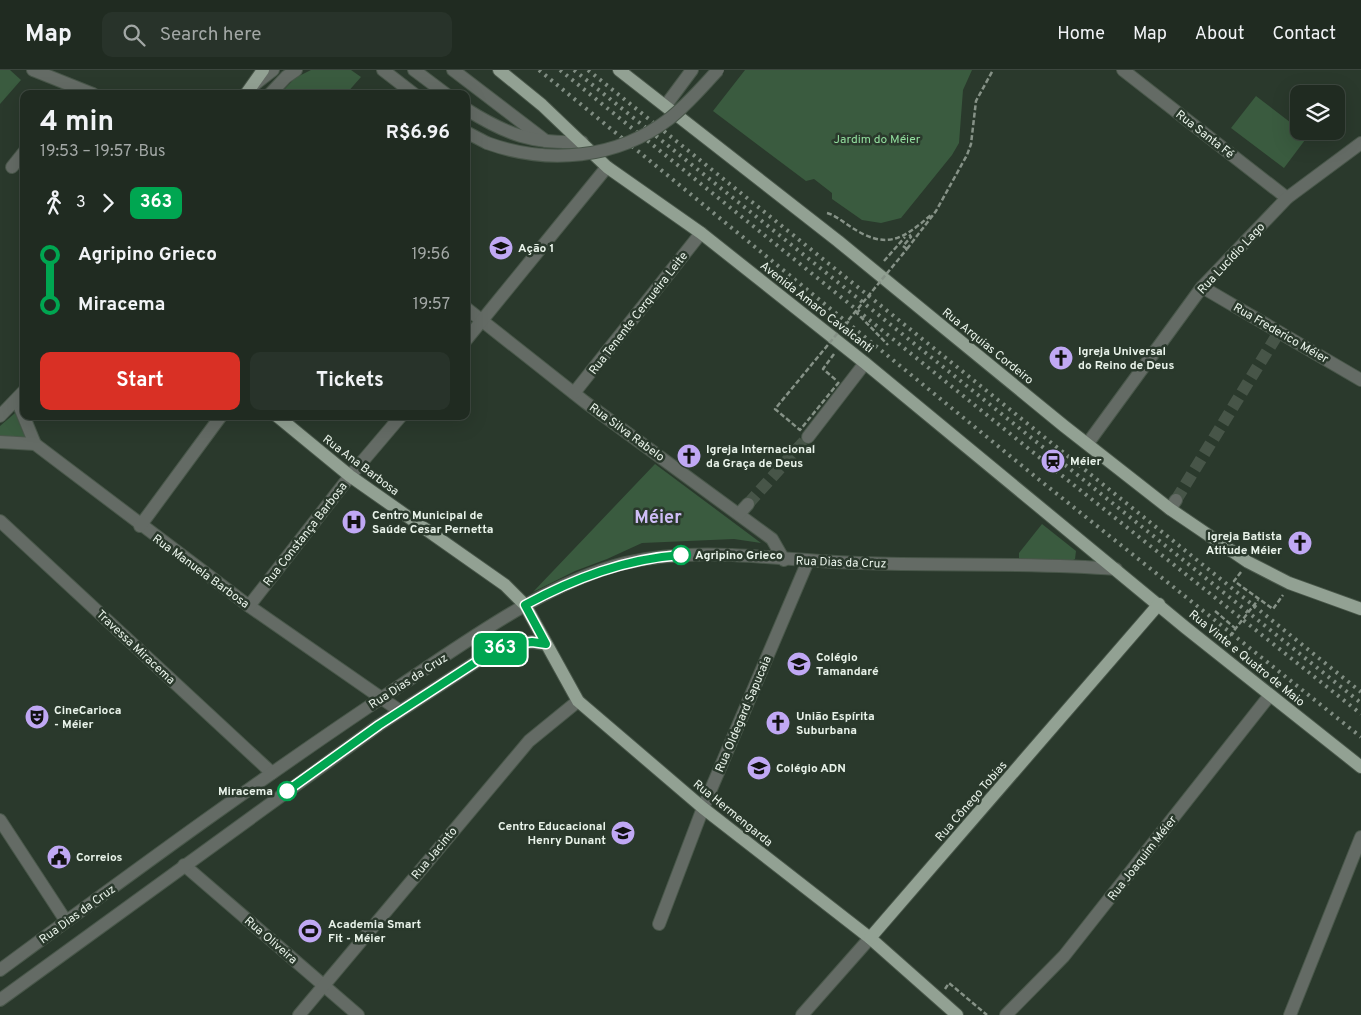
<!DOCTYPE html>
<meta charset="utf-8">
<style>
body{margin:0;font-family:Overpass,sans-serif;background:#28332a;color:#f1f3f6;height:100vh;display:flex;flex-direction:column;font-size:19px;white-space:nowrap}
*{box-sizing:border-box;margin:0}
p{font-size:16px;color:#a2a7a5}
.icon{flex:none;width:28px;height:28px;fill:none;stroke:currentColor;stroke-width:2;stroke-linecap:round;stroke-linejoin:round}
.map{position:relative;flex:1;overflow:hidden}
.side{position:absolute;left:20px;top:20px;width:450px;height:330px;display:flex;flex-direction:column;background:#202b21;border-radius:10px;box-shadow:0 5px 20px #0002,0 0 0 1px #3d473f}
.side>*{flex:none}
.badge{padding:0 10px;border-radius:8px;font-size:18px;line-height:32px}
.tools{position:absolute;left:1290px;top:15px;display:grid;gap:10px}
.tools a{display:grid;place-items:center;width:55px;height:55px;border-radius:10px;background:#202b21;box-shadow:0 5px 20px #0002,0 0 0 1px #3d473f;font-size:25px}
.map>.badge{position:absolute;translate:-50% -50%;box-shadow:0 0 0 2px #fff}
.legs{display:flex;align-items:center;gap:8px;height:55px;padding:0 20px;font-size:16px}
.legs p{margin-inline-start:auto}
.summary{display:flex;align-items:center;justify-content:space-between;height:85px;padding:0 20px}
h1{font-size:28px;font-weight:700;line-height:38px}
.action{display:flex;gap:10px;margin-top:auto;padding:10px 20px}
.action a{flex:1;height:58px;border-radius:10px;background:#d93025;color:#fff;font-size:20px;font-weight:700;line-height:58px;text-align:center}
.action a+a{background:#28332a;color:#f1f3f6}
ul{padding:0 20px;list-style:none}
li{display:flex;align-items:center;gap:18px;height:50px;font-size:19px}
li i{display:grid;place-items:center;width:8px;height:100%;margin:0 6px;background:currentColor}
li i::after{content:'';width:12px;height:12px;margin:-6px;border:4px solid;border-radius:50%;background:#202b21}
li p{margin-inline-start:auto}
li:first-child i{background:linear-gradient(#0000 50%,currentColor 0)}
li:last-child i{background:linear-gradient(currentColor 50%,#0000 0)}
header{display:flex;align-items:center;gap:30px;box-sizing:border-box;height:70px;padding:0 25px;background:#202b21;border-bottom:1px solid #3d473f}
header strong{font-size:24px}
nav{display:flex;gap:28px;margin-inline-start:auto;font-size:18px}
.search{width:350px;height:45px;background:#28332a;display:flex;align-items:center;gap:12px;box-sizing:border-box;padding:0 18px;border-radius:10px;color:#a2a7a5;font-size:19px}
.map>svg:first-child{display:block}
.green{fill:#3a5b3f}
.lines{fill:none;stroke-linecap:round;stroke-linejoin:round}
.minor-tunnel{stroke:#475548;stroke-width:12;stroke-dasharray:12 6;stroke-linecap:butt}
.minor-casing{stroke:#49574a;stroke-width:14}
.major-casing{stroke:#49574a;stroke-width:14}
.path{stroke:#869287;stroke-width:2.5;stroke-dasharray:5 2.5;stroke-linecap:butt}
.minor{stroke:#646b65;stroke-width:12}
.major{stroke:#92a193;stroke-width:12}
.rail{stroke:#808d82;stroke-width:4;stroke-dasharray:2.5 5;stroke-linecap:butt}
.minor-bridge-casing{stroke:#49574a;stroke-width:14;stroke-linecap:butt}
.path-bridge{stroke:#869287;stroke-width:2.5;stroke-dasharray:5 2.5;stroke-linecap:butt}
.minor-bridge{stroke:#646b65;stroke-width:12}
.line-1-casing{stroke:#fff;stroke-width:11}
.line-1{stroke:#00a651;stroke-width:8}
.stop-1-dot{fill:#fff;stroke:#00a651;stroke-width:2.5}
.labels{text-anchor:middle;stroke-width:5;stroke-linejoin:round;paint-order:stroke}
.street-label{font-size:12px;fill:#e9f3ea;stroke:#2a392c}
.park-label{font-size:12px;fill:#92de9e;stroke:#2a392c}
.poi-label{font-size:12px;font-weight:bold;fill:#e9f3ea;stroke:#2a392c;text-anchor:start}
.stop-label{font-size:12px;font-weight:bold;fill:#e9f3ea;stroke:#2a392c;text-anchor:start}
.district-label{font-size:18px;font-weight:bold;fill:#cebdf6;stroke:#2a392c}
</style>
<header>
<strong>Map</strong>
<div class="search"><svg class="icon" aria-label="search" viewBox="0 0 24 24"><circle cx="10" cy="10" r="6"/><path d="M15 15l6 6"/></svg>Search here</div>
<nav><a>Home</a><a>Map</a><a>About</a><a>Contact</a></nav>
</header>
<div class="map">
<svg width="1361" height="945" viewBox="0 0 1361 945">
<rect width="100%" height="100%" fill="#2a392c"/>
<g class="green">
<path d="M0 0H10L21 10 0 34Z"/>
<path d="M311 0H351L361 7 346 24H280L295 8Z"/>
<path d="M745 0H972L963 20 959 73 952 85 901 148 881 153 862 150 832 129V123L814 109 806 111 713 41Z"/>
<path d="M1256 26 1299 59V61L1308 66 1284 98 1231 58Z"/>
<path d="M15 343 25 367H0V356Z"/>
<path d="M655 394 761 473 734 469 642 473 607 489 575 501 533 522Z"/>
<path d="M1042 454 1076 481 1075 489 1071 491H1019V483Z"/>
</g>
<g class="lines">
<g class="minor-tunnel">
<path d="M1176 430 1279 262"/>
<path d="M748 434 808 367"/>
</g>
<defs>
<g id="minor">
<path d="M33 0 93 24"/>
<path d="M383 0 414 24"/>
<path d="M414 0 446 24"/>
<path d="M453 0 546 71"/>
<path d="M1123 0 1287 128"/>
<path d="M255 14 273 0"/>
<path d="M270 24 286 7 296 0"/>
<path d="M666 35 692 0"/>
<path d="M466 39C507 65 533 74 582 72"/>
<path d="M466 62 487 73"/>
<path d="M12 97 24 82"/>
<path d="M1202 217 1361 310"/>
<path d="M466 238 585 332 772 469 784 490"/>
<path d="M466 270 607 97"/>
<path d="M574 323 701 163"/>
<path d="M17 330 35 374"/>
<path d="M0 346 24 321"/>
<path d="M808 367 865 293"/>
<path d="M0 372 35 374 249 536 400 641"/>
<path d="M1088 373 1202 217 1287 128 1361 73"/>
<path d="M1170 439 1176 430"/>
<path d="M739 444 748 434"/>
<path d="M0 451 272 703"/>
<path d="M140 456 221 346"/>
<path d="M249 536 350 406 401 346"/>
<path d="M0 750 66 851"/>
<path d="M184 795 358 945"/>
<path d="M659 854 703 738 808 491"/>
<path d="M0 900C132 803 265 705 401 615 469 570 546 513 625 493 701 475 783 491 860 493 945 496 1031 492 1116 499"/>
<path d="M0 930 379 655 479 590 508 575 532 572 546 574"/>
<path d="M299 945 529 671 578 631"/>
<path d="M802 945 870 868"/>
<path d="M1006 945 1064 886 1270 625"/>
<path d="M1290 945 1361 767"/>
</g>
<g id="major">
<path d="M499 0 542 35 607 97 701 163 865 293 1186 558 1361 697"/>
<path d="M619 0 838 171 1064 356 1170 439 1248 492 1289 513 1361 539"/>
<path d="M246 24 263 0"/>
<path d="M277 346 350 406 505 515 525 535 578 631 703 738 870 868 957 945"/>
<path d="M870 868 1159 534"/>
</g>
</defs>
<use href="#minor" class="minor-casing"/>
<use href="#major" class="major-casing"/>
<g class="path">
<path d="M827 143C835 145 843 152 851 157 886 180 902 170 931 145"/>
<path d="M907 179 936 141 967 85 971 74 976 31 993 0"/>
<path d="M907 179 903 176 911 167 909 164"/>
<path d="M884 191 905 167"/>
<path d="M855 241 888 275"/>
<path d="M834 284 823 299 836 310"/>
<path d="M1241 502 1234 511 1273 539 1283 525"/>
<path d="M1215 541 1236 559"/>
<path d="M945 919 949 913 987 945"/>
</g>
<use href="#minor" class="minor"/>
<use href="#major" class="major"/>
<g class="rail">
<path d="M539 0 1037 408 1361 667"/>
<path d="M560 0 1050 396 1361 644"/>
<path d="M574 0 1361 633"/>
<path d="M588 0 1361 622"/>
</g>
<defs>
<path id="minor-bridge" d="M487 73C548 95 617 89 669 49 687 35 702 17 718 0"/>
</defs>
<use href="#minor-bridge" class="minor-bridge-casing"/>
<g class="path-bridge">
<path d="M839 312 800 360 775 339 907 179"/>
<path d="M1225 572 1258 530"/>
</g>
<use href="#minor-bridge" class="minor-bridge"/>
</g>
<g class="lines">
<defs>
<path id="line-1" d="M287 721 379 655 479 590 508 575 532 572 546 574 525 535C575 508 625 489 681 485"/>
</defs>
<use href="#line-1" class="line-1-casing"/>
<use href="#line-1" class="line-1"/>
</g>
<defs>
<symbol id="school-disc" viewBox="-11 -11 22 22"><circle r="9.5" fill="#c0a8f4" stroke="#2a392c"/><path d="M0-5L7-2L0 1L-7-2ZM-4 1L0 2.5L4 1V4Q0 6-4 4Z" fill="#111"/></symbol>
<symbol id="church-disc" viewBox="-11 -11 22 22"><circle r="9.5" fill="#c0a8f4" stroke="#2a392c"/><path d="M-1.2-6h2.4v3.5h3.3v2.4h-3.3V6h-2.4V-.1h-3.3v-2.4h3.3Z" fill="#111"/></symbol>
<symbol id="station-disc" viewBox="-11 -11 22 22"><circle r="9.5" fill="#c0a8f4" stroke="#2a392c"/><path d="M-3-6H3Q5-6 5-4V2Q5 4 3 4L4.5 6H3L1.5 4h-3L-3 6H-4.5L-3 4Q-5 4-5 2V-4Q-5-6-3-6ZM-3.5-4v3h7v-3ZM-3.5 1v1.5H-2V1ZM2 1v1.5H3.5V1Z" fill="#111"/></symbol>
<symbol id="hospital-disc" viewBox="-11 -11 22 22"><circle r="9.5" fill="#c0a8f4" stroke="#2a392c"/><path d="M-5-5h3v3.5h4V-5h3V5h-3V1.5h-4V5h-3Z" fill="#111"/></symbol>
<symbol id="theatre-disc" viewBox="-11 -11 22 22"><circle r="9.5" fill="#c0a8f4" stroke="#2a392c"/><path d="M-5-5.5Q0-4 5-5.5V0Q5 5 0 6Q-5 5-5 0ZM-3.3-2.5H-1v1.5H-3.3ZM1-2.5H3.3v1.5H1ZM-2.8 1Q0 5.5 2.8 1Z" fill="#111"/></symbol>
<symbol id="civic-disc" viewBox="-11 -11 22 22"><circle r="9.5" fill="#c0a8f4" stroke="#2a392c"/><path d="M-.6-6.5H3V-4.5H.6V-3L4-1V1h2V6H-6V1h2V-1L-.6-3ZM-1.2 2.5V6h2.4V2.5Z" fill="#111"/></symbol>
<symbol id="stadium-disc" viewBox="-11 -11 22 22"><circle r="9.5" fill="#c0a8f4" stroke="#2a392c"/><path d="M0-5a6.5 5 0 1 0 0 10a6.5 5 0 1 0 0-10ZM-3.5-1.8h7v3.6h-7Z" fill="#111"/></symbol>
</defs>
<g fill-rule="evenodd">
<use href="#school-disc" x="487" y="164" width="28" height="28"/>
<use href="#church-disc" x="1047" y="274" width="28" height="28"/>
<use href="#church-disc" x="675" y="372" width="28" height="28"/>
<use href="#station-disc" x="1039" y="377" width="28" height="28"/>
<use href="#hospital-disc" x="340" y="438" width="28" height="28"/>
<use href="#church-disc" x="1286" y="459" width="28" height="28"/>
<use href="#school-disc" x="785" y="580" width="28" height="28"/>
<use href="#theatre-disc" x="23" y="633" width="28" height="28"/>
<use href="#church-disc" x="764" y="639" width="28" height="28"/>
<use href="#school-disc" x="745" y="684" width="28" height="28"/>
<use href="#school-disc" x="609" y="749" width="28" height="28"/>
<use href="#civic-disc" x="45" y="773" width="28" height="28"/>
<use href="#stadium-disc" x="296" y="847" width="28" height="28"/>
</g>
<g class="stop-1-dot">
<circle cx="681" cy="485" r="9"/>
<circle cx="287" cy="721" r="9"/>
</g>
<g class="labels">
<g class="street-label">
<text transform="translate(1205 64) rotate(38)" y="4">Rua Santa Fé</text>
<text transform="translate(1231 188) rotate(-47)" y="4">Rua Lucídio Lago</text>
<text transform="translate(817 237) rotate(38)" y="4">Avenida Amaro Cavalcanti</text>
<text transform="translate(638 243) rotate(-52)" y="4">Rua Tenente Cerqueira Leite</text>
<text transform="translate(1281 263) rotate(30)" y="4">Rua Frederico Méier</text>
<text transform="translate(988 276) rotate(39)" y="4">Rua Arquias Cordeiro</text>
<text transform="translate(627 362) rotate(36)" y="4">Rua Silva Rabelo</text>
<text transform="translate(361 395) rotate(37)" y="4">Rua Ana Barbosa</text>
<text transform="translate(305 464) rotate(-52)" y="4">Rua Constança Barbosa</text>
<text transform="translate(841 492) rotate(2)" y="4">Rua Dias da Cruz</text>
<text transform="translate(201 501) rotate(36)" y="4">Rua Manuela Barbosa</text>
<text transform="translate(136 577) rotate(43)" y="4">Travessa Miracema</text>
<text transform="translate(1247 588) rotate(39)" y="4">Rua Vinte e Quatro de Maio</text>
<text transform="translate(408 611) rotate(-33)" y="4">Rua Dias da Cruz</text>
<text transform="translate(743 644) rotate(-67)" y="4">Rua Oldegard Sapucaia</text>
<text transform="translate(971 731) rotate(-49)" y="4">Rua Cônego Tobias</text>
<text transform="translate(733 743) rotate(39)" y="4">Rua Hermengarda</text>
<text transform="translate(434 783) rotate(-50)" y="4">Rua Jacinto</text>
<text transform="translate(1142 788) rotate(-52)" y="4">Rua Joaquim Méier</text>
<text transform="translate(77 844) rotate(-36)" y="4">Rua Dias da Cruz</text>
<text transform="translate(271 870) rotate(41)" y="4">Rua Oliveira</text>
</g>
<g class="park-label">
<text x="877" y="73">Jardim do Méier</text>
</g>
<g class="poi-label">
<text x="518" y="182">Ação 1</text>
<text x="1078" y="285">Igreja Universal<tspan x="1078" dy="14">do Reino de Deus</tspan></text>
<text x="706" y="383">Igreja Internacional<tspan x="706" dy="14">da Graça de Deus</tspan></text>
<text x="1070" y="395">Méier</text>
<text x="372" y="449">Centro Municipal de<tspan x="372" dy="14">Saúde Cesar Pernetta</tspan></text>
<text x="1282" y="470" text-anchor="end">Igreja Batista<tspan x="1282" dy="14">Atitude Méier</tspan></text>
<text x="816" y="591">Colégio<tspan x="816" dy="14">Tamandaré</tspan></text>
<text x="54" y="644">CineCarioca<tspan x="54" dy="14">- Méier</tspan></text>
<text x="796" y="650">União Espírita<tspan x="796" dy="14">Suburbana</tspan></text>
<text x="776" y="702">Colégio ADN</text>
<text x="606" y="760" text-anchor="end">Centro Educacional<tspan x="606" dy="14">Henry Dunant</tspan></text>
<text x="76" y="791">Correios</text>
<text x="328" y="858">Academia Smart<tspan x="328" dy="14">Fit - Méier</tspan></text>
</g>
<g class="stop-label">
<text x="695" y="489">Agripino Grieco</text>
<text x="273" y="725" text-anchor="end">Miracema</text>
</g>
<g class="district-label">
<text x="658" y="453">Méier</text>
</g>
</g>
</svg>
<div class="tools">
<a><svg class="icon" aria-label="layers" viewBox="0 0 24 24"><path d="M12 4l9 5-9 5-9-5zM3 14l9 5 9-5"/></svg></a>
</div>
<b class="badge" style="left:500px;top:579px;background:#00a651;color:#fff">363</b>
<section class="side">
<div class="summary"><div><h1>4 min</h1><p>19:53 – 19:57 · Bus</p></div><b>R$6.96</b></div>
<div class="legs"><svg class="icon" aria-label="walk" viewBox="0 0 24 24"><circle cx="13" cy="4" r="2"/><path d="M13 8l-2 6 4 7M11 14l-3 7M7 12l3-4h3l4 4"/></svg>3<svg class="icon" aria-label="forward" viewBox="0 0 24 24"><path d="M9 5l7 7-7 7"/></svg><b class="badge" style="background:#00a651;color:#fff">363</b></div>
<ul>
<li><i style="color:#00a651"></i><b>Agripino Grieco</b><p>19:56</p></li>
<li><i style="color:#00a651"></i><b>Miracema</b><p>19:57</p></li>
</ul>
<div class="action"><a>Start</a><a>Tickets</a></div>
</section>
</div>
